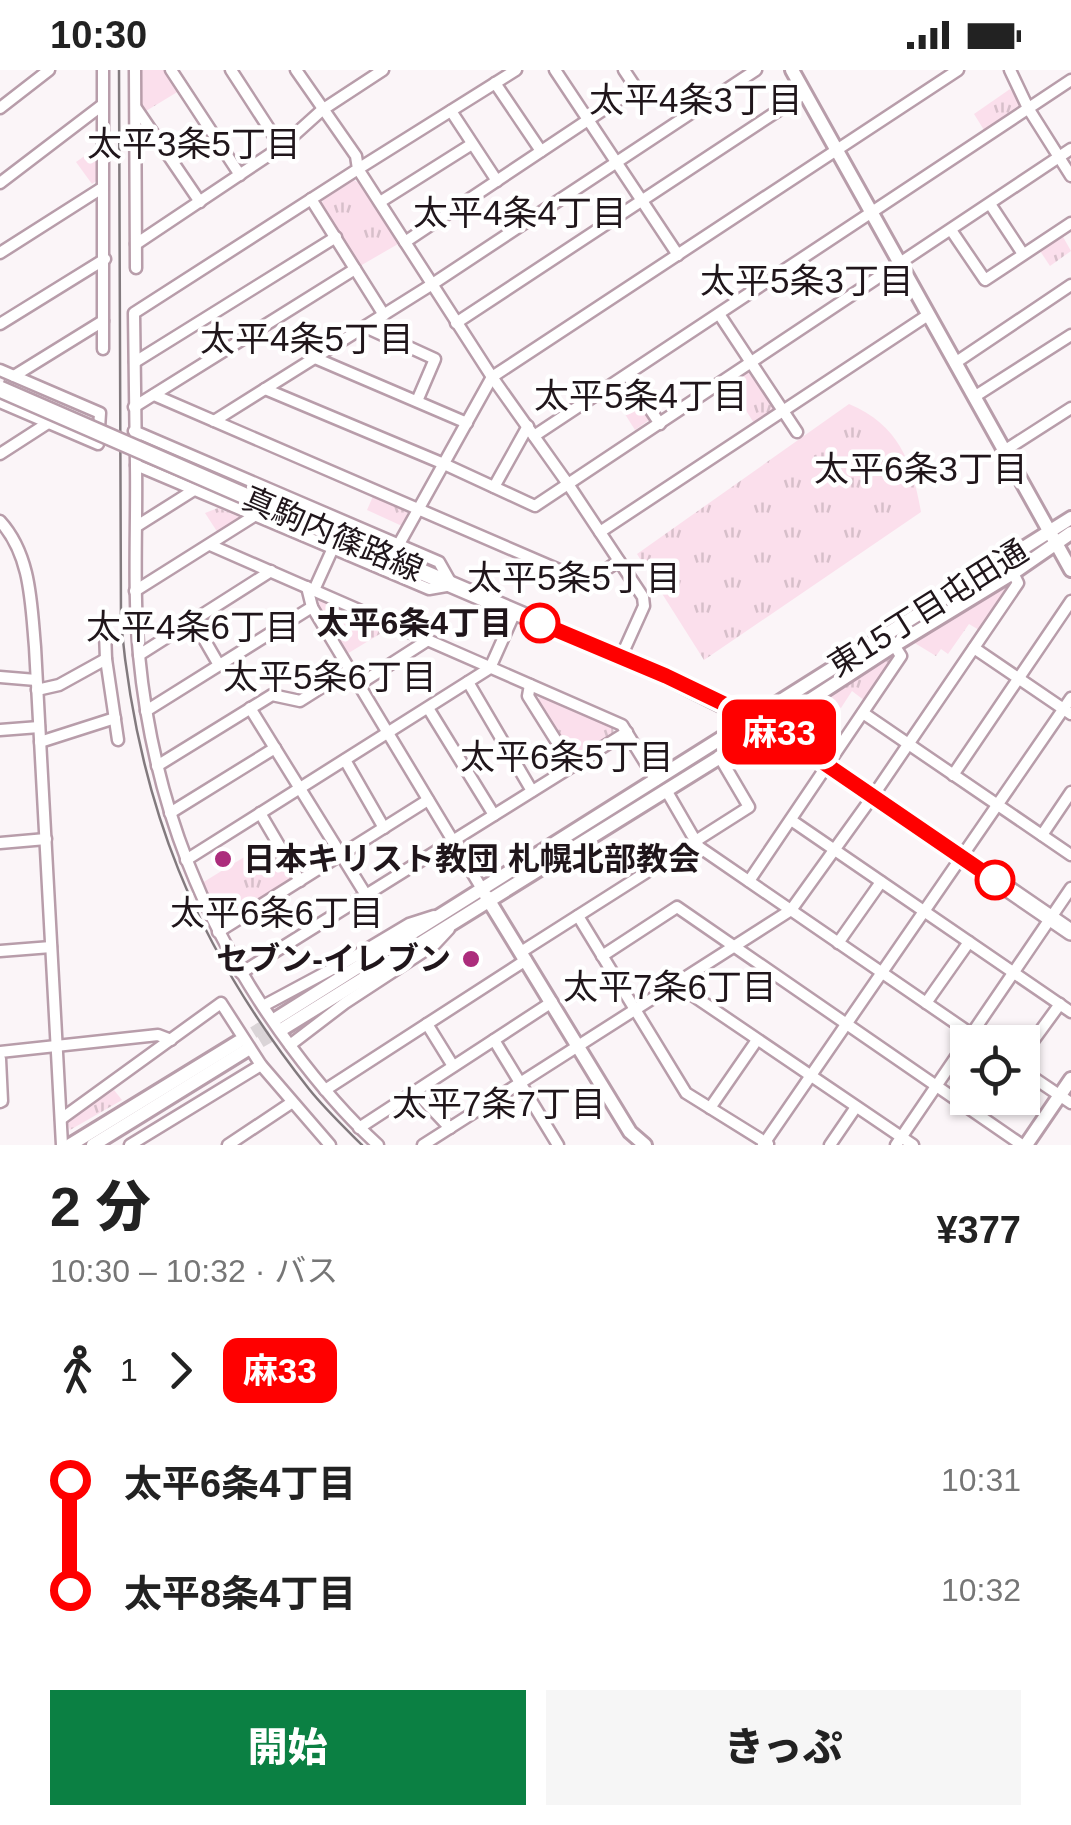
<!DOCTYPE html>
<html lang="ja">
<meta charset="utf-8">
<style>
body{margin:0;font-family:Helvetica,"Noto Sans JP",sans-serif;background:#f6f6f6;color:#222;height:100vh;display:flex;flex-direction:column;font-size:38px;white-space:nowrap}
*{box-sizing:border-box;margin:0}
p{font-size:32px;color:#767676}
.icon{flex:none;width:55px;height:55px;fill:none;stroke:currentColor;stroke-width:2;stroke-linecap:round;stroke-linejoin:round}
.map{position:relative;height:1075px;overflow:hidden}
.details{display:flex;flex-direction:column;background:#fff;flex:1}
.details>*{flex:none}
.badge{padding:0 20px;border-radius:15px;font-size:35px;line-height:65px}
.fabs{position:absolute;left:950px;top:955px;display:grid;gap:20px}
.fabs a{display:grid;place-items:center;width:90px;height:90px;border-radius:0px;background:#fff;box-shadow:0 2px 8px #0004;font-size:50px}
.map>.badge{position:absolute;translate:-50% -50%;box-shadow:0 0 0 5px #fff}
.legs{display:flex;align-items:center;gap:15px;height:110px;padding:0 50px;font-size:32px}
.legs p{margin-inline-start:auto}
.headline{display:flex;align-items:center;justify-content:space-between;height:170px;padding:0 50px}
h1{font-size:55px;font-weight:800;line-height:75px}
.button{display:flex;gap:20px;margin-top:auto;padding:20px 50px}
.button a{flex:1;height:115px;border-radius:0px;background:#0b8043;color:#fff;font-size:40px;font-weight:800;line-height:115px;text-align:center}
.button a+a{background:#f6f6f6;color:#222}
ul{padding:0 50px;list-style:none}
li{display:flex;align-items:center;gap:35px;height:110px;font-size:38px}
li i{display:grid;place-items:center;width:15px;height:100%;margin:0 12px;background:currentColor}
li i::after{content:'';width:25px;height:25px;margin:-12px;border:8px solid;border-radius:50%;background:#fff}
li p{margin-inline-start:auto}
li:first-child i{background:linear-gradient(#0000 50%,currentColor 0)}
li:last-child i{background:linear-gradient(currentColor 50%,#0000 0)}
.status{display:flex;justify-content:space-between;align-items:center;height:70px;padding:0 50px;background:#fff;direction:ltr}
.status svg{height:28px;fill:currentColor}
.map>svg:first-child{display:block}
.grass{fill:url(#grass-tufts)}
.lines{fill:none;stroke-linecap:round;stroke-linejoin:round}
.tertiary-tunnel{stroke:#dad4d7;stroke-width:12;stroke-dasharray:12 6;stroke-linecap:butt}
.minor-casing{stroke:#b89daa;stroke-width:15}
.tertiary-casing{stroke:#b89daa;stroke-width:18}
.primary-casing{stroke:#b89daa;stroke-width:20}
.minor{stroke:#fff;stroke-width:10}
.tertiary{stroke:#fff;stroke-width:12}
.primary{stroke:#fff;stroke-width:15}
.rail{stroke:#827a7e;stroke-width:2.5}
.primary-bridge-casing{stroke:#b89daa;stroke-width:20;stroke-linecap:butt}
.primary-bridge{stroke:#fff;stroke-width:15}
.line-1-casing{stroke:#fff;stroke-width:22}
.line-1{stroke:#f00;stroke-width:15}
.stop-1-dot{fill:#fff;stroke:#f00;stroke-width:5}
.poi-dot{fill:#ac2d7c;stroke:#fff;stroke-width:4}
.labels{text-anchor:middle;stroke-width:9;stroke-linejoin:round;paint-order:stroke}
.street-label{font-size:32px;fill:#20161b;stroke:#fff}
.stop-label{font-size:32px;font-weight:bold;fill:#20161b;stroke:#fff;text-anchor:end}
.poi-label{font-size:32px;font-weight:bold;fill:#20161b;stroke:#fff;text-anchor:start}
.neighbourhood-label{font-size:35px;fill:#20161b;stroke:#fff}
</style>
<div class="status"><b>10:30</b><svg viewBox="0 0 49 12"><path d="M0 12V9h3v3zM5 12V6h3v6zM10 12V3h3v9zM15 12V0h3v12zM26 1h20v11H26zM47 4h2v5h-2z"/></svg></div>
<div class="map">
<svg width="1071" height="1075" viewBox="0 0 1071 1075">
<defs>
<pattern id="grass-tufts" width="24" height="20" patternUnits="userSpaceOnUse" patternTransform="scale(2.5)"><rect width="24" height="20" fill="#fbdfec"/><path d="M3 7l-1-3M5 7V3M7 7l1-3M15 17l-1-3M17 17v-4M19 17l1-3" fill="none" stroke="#d7bfca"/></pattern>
</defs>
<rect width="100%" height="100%" fill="#fbf5f8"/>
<g class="grass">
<path d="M140 0H165L179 21 146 41 141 33Z"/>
<path d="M1010 19 1021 34 984 60 974 44Z"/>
<path d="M100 75 99 109 92 114 76 92Z"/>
<path d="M354 110 359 113 398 174 360 196 321 135 323 130Z"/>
<path d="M1062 165 1071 181 1050 196 1040 181Z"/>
<path d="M752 293 783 341 757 358 727 310Z"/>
<path d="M627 311 652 348 635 360 611 322Z"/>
<path d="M849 334C899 355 912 392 921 442L704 590 637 484Z"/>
<path d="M374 424 409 439 402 456 367 440Z"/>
<path d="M218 438 239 447 218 463 205 443Z"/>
<path d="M1009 510 1011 513 979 560 969 554 948 584 941 579 936 586 913 572Z"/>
<path d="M320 530 388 559 347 584 316 535Z"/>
<path d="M893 583 895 586 865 631 852 621 841 638 830 631 823 641 813 635Z"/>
<path d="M541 626 613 657 614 664 576 688 572 687 537 630Z"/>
<path d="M270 771 292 806 290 811 222 854 219 852 202 813Z"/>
<path d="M114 1020 122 1030 70 1060 67 1052Z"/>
</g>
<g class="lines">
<g class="tertiary-tunnel">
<path d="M238 972 277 948"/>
<path d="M245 981 284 958"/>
</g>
<defs>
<g id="minor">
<path d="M103 0V279"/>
<path d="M135 0 136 198"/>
<path d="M171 0 240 105"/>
<path d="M231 0 281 77"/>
<path d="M516 0 358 99 492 307 568 414 643 527 644 536 621 587"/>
<path d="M555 0 678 185"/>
<path d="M1010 0 1028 38 1071 106"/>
<path d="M495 13 541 81"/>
<path d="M0 38 49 0"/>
<path d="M136 38 200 132"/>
<path d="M451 41 497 111"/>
<path d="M0 113 101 36"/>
<path d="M311 129 384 245"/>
<path d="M380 132 472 74"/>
<path d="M990 134 1023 184"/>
<path d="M951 160 985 210 1071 153"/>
<path d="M405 172 636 18 624 0"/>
<path d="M136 174 281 77 322 40 383 0"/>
<path d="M0 183 102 118"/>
<path d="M719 244 797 362"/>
<path d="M456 253 805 23"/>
<path d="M0 254 105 189"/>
<path d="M365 257 435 289 417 331"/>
<path d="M315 288 467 353"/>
<path d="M135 292 336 167"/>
<path d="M955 293 1071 215"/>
<path d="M0 300 100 343 98 374 0 332"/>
<path d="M627 305 660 354"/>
<path d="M14 306 103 251"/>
<path d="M265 319 444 394 535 436 1071 79"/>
<path d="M154 325 587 512 619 491"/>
<path d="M974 327 1071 265"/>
<path d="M134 337 355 199"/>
<path d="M214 351 431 215 756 0"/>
<path d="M134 361 439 492 452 515 429 519 136 395 134 243 358 99 356 86 296 0"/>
<path d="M534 366 1071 10"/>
<path d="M1004 381 1071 338"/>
<path d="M0 384 48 353"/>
<path d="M136 395C137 458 133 522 139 585 153 732 204 860 292 978 318 1013 346 1046 378 1075"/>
<path d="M494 417 528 356"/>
<path d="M0 451C31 485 31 533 35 577L62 1075"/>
<path d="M137 456 194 420"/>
<path d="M600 462 928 245"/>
<path d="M399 474 492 307 958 0"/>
<path d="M210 475 622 655 656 710"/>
<path d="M307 517 312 537 482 819"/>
<path d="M314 520 333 478"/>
<path d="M135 521 254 446"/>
<path d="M193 550 219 595"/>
<path d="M105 562 106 589 118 670"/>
<path d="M974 578 1071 644"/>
<path d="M139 585 271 501"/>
<path d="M0 607 36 610"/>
<path d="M468 612 532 721"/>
<path d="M358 615 428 570"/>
<path d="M530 615 528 626 572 696"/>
<path d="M37 620 59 615 106 589"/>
<path d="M250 638 366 825"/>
<path d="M428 638 494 745"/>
<path d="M146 641 312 537"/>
<path d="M863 643 1071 785"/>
<path d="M0 660 39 657"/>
<path d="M40 672 115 648"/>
<path d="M345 690 384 758"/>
<path d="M157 696 272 625 300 631 349 600"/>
<path d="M953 705 1071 531"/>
<path d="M666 720 699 777 983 972"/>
<path d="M170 743 275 678"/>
<path d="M260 743 300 811"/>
<path d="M791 750 1071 942"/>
<path d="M1042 765 1071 722"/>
<path d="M0 773 46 769"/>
<path d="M186 790 490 598 515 542"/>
<path d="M749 811 901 586 894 575"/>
<path d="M578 846 686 1023 768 1074"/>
<path d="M218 862 428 730"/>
<path d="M838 873 881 812"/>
<path d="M0 881 51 877"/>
<path d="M521 882 749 737 719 686"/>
<path d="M602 886 677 837 1022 1075"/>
<path d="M241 903 627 662"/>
<path d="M676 914 913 1075"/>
<path d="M926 933 969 872"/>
<path d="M263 936 347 891 409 854 434 846"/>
<path d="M427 954 453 996"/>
<path d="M494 970 558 1075"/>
<path d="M290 975 345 933 435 874 449 859"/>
<path d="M0 982 158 965 171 970"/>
<path d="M1022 986 1060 934"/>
<path d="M0 989 2 1031 0 1032"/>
<path d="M1022 1000 1071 1033"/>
<path d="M325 1020 526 890"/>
<path d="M415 1021 450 1058"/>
<path d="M710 1038 757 970"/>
<path d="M61 1049 221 933 261 995 330 1075"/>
<path d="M359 1058 552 932"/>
<path d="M130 1075 261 995"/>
<path d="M228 1075 291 1033"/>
<path d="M423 1075 791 840 873 726 1018 513 1013 503"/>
<path d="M763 1075 1071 628"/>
<path d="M830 1075 856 1037"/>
<path d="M896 1075 1071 818"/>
</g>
<g id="tertiary">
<path d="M792 0 1071 500"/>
<path d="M486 826 630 1062 645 1075"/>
<path d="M277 948 1071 448"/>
<path d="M284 958 770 656 890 578 1013 503 1071 463"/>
<path d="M70 1075 238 972"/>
<path d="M93 1075 245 981"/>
<path d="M1026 1075 1071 1009"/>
</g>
<path id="primary" d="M284 443 665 606 735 641 770 656 1071 862"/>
</defs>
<use href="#minor" class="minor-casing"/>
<use href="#tertiary" class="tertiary-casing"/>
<use href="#primary" class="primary-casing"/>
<use href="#minor" class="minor"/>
<use href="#tertiary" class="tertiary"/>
<use href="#primary" class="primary"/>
<path class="rail" d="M119 0 121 552C138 735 195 875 309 1019 325 1039 344 1057 362 1075"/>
<defs>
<path id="primary-bridge" d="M0 319 284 443"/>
</defs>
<use href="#primary-bridge" class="primary-bridge-casing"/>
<use href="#primary-bridge" class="primary-bridge"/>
</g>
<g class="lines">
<defs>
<path id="line-1" d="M540 553 666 606 770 656 995 810"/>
</defs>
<use href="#line-1" class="line-1-casing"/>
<use href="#line-1" class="line-1"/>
</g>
<g class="stop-1-dot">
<circle cx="540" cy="553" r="18"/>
<circle cx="995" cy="810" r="18"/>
</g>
<g class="poi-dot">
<circle cx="223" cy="789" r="10"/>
<circle cx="471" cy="889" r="10"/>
</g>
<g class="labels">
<g class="street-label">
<text transform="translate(333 464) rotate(23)" y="11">真駒内篠路線</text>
<text transform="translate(928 538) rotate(-32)" y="11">東15丁目屯田通</text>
</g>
<g class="stop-label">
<text x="512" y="564">太平6条4丁目</text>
</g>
<g class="poi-label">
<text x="243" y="800">日本キリスト教団 札幌北部教会</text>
<text x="451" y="900" text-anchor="end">セブン-イレブン</text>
</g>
<g class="neighbourhood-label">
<text x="696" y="42">太平4条3丁目</text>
<text x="194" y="86">太平3条5丁目</text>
<text x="520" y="155">太平4条4丁目</text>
<text x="807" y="223">太平5条3丁目</text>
<text x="307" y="281">太平4条5丁目</text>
<text x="641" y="338">太平5条4丁目</text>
<text x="921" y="411">太平6条3丁目</text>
<text x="574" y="520">太平5条5丁目</text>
<text x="193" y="569">太平4条6丁目</text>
<text x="330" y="619">太平5条6丁目</text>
<text x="567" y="699">太平6条5丁目</text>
<text x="277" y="855">太平6条6丁目</text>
<text x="670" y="929">太平7条6丁目</text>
<text x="499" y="1046">太平7条7丁目</text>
</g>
</g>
</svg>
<div class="fabs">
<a><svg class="icon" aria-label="locate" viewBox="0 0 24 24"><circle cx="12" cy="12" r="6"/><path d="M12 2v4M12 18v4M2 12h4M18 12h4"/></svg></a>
</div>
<b class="badge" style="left:779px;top:662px;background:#f00;color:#fff">麻33</b>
</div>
<section class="details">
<div class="headline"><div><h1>2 分</h1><p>10:30 – 10:32 · バス</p></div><b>¥377</b></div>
<div class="legs"><svg class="icon" aria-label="walk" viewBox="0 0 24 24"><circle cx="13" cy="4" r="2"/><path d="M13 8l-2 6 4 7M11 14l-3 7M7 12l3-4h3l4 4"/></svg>1<svg class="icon" aria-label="forward" viewBox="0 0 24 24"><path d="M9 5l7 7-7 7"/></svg><b class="badge" style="background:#f00;color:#fff">麻33</b></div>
<ul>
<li><i style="color:#f00"></i><b>太平6条4丁目</b><p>10:31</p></li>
<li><i style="color:#f00"></i><b>太平8条4丁目</b><p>10:32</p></li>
</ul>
<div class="button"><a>開始</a><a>きっぷ</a></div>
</section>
